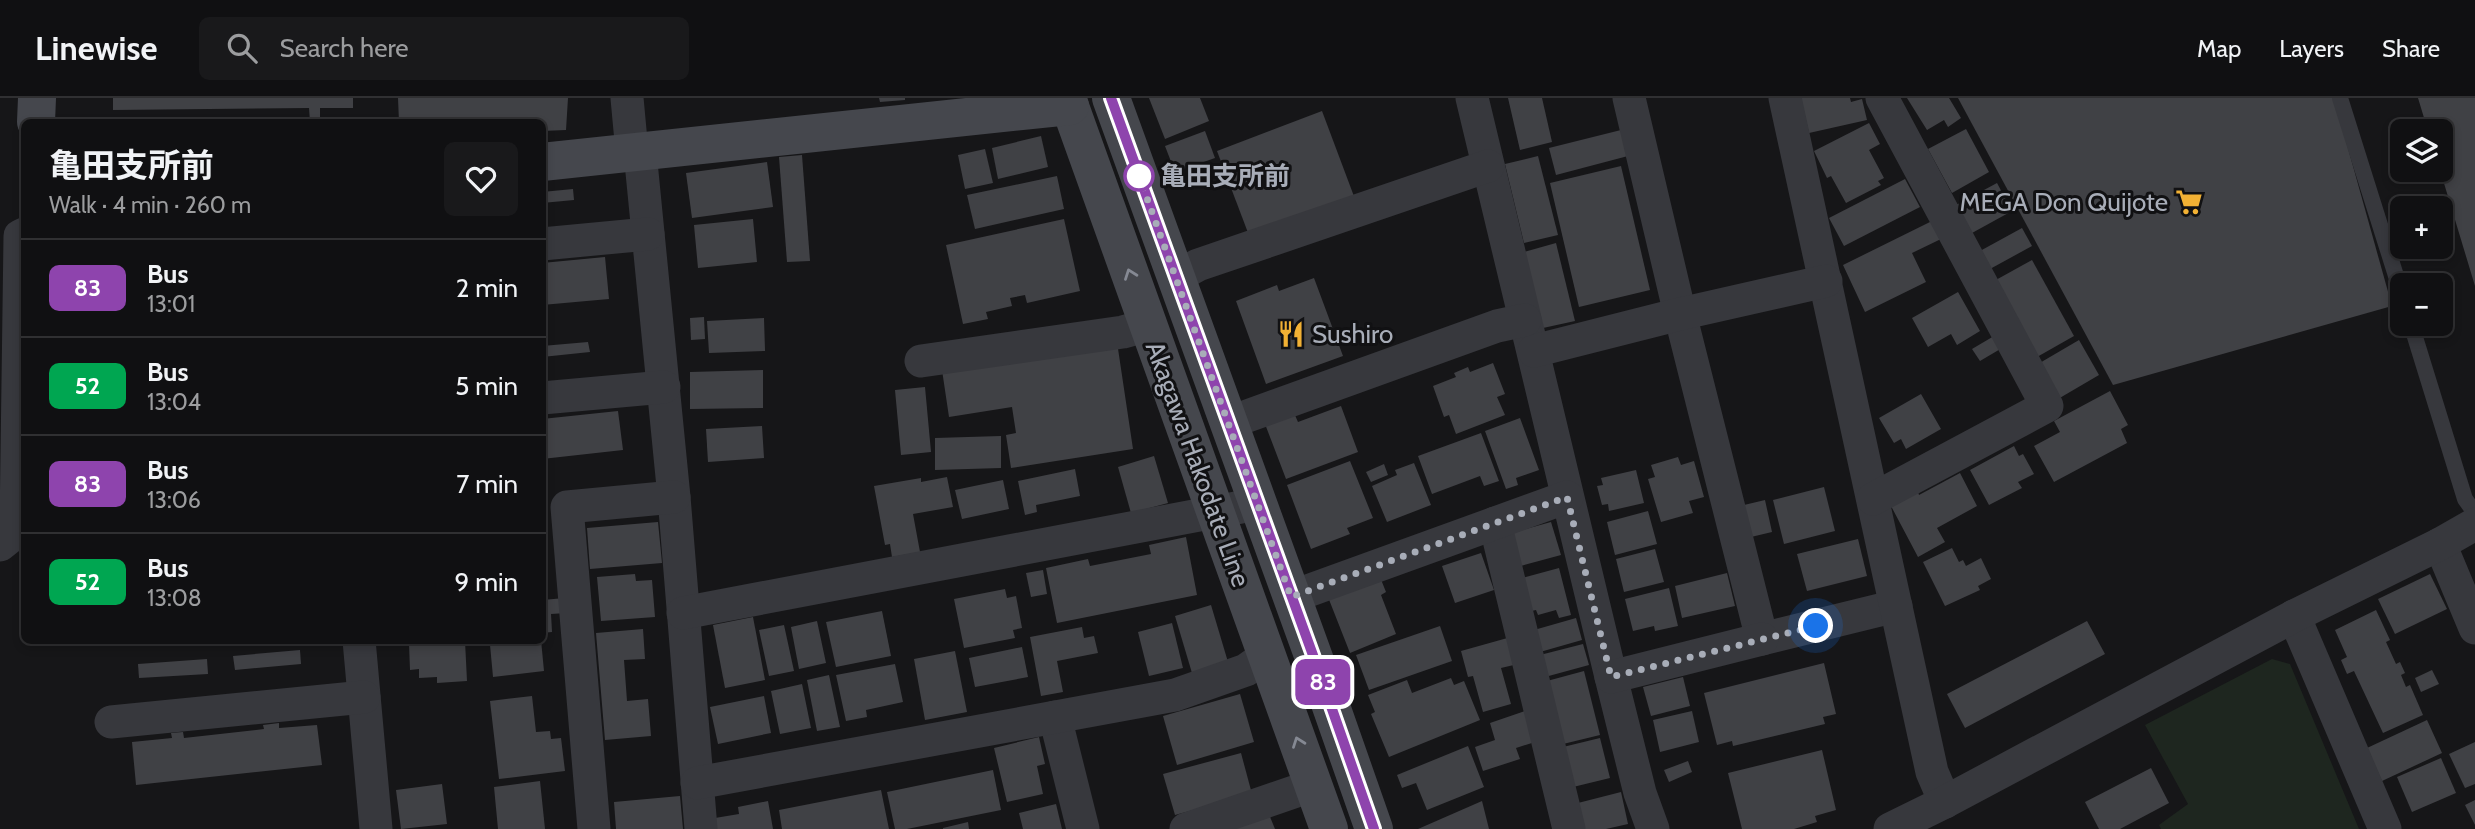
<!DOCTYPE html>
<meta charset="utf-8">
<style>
body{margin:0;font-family:Cabin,"Noto Sans JP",sans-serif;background:#19191b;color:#f1f3f6;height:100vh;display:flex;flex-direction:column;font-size:26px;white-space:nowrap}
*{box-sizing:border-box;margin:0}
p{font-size:23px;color:#9c9d9f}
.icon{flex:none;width:38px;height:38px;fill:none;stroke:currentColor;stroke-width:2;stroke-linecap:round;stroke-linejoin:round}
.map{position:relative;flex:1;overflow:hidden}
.drawer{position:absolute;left:21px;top:21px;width:525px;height:525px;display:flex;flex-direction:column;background:#101012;border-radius:10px;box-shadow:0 4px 10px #0003,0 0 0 2px #303032}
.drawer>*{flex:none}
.badge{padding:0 14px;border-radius:10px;font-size:24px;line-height:46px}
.tools{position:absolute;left:2390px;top:21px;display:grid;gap:14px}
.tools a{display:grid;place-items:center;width:63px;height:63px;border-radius:10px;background:#101012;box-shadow:0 4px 10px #0003,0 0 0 2px #303032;font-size:35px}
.you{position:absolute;width:35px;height:35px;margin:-18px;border:5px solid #fff;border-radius:50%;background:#1a73e8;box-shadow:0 0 0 10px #1a73e833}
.map>.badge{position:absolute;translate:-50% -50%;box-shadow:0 0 0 4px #fff}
.round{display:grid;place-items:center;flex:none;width:74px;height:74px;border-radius:10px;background:#19191b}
.headline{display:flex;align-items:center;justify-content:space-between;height:119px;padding:0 28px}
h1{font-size:33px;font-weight:700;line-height:52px}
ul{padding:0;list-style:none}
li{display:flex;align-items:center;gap:21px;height:98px;padding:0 28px;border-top:2px solid #303032}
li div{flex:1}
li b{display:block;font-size:26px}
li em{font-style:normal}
li .badge{min-width:77px;font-weight:700;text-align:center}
header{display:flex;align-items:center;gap:42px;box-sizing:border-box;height:98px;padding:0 35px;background:#101012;border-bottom:2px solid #303032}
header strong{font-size:33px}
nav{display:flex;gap:38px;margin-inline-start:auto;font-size:24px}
.search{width:490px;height:63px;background:#19191b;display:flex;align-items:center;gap:18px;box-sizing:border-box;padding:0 24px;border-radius:10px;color:#9c9d9f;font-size:26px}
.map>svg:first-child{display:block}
.green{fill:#1e261f}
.building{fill:#404145}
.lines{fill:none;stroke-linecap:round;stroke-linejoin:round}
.lane{stroke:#37383d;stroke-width:16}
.street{stroke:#37383d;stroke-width:33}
.secondary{stroke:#45474d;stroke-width:38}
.oneway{stroke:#858993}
.line-casing{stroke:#fff;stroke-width:16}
.line{stroke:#8e44ad;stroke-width:10}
.walk{stroke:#a8adb8;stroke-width:7;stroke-dasharray:0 12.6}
.stop-dot{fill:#fff;stroke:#8e44ad;stroke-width:3.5}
.labels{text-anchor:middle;stroke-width:6;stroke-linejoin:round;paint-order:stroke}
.stop-label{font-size:26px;font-weight:bold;fill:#a8adb8;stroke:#111113;text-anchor:start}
.poi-label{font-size:26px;fill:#a8adb8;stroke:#111113;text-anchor:end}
.street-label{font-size:26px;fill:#a8adb8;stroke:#111113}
</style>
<header>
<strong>Linewise</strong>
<div class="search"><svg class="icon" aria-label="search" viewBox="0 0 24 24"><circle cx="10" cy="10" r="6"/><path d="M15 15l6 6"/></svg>Search here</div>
<nav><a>Map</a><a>Layers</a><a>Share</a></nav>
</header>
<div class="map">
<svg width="2475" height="731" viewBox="0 0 2475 731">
<rect width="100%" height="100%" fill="#161618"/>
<path class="green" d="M2272 561 2290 566 2359 731H2161L2159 727 2188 706 2145 627Z"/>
<g class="building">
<path d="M113 0H353V10H320V24H310L309 10 113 12Z"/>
<path d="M398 0H568L566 32 542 33V24H399Z"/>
<path d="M879 0H905V2L880 4Z"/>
<path d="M1149 0H1200L1209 23 1165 41Z"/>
<path d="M1508 0H1542L1552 44 1520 52Z"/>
<path d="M1801 0H1850L1851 4 1862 1 1867 22 1809 35Z"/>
<path d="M1907 0H1949L1961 20 1948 29 1944 22 1927 32Z"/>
<path d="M1958 0H2334L2392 208 2113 287Z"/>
<path d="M2418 0H2475V188L2440 72 2441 33H2428Z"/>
<path d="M1322 13 1355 101 1250 140 1217 53Z"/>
<path d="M1869 25 1880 46 1869 52 1884 80 1878 83 1881 87 1846 105 1831 78 1827 80 1814 53Z"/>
<path d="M1966 31 1989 74 1952 95 1928 51Z"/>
<path d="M1621 32 1628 58 1556 77 1549 50Z"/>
<path d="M1205 33 1215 60 1175 74 1165 48Z"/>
<path d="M1041 38 1048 69 998 81 992 50Z"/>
<path d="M985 51 993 85 965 91 958 57Z"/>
<path d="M802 57 810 163 787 164 779 59Z"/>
<path d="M1538 58 1558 137 1524 145 1505 66Z"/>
<path d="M767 64 773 109 692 120 686 75Z"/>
<path d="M1621 68 1650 192 1579 209 1550 85Z"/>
<path d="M1057 78 1064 111 975 131 967 97Z"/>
<path d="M1905 81 1920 109 1844 148 1829 120Z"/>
<path d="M1997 85 2012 113 1972 135 1956 107Z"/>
<path d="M573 91 574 102 542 105V94Z"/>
<path d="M753 121 757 164 698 170 694 127Z"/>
<path d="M1064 121 1080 193 1027 205 1025 197 1010 200 1012 208 986 214 988 221 963 226 946 147Z"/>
<path d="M1932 123 1941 141 1912 155 1926 184 1865 214 1843 167Z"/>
<path d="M2022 130 2032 148 1990 171 1980 153Z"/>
<path d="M1556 145 1575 223 1543 230 1524 154Z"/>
<path d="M605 159 609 201 542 207V165Z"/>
<path d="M2032 162 2074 238 2037 259 1994 183Z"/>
<path d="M1314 180 1343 258 1266 286 1236 203 1277 187 1279 193Z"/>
<path d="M1958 194 1980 233 1957 247 1951 236 1928 249 1912 220Z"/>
<path d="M704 219 705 241 691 242 690 220Z"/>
<path d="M764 220 765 253 709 255 707 223Z"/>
<path d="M1994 238 2002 250 1980 263 1972 251Z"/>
<path d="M2079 242 2099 277 2058 301 2038 266Z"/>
<path d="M588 244 590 254 542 259V248Z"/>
<path d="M1117 244 1133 351 1011 370 1006 337 1016 335 1012 309 949 319 942 272Z"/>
<path d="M1493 265 1505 296 1497 299 1505 317 1456 336 1449 317 1444 319 1433 288 1456 279 1454 275 1468 269 1470 274Z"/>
<path d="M763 272V310L690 311V274Z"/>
<path d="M925 289 931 354 901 357 895 292Z"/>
<path d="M2110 293 2128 327 2121 331 2127 345 2054 384 2034 348 2060 334 2054 323Z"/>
<path d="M1921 296 1941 331 1906 351 1901 341 1894 345 1879 320Z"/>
<path d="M1341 308 1358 354 1286 381 1265 326 1294 315 1298 324Z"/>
<path d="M618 313 623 352 542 361V321Z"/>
<path d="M1520 320 1539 372 1516 380 1518 387 1506 391 1485 333Z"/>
<path d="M762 328 764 360 708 364 706 331Z"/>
<path d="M1481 335 1499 383 1484 388 1480 378 1432 396 1418 358Z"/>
<path d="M1001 338V370L935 372V340Z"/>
<path d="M2014 348 2019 358 2023 356 2034 376 2018 384 2022 390 1989 407 1970 372Z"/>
<path d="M1154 358 1168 405 1131 415 1118 369Z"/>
<path d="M1678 359 1681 367 1694 363 1704 399 1689 403 1693 415 1661 424 1648 381 1655 379 1651 367Z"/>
<path d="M1350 363 1373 420 1347 430 1350 436 1311 451 1287 387Z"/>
<path d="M1414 365 1431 407 1387 424 1372 388 1397 377 1395 372Z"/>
<path d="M1384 366 1388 377 1371 384 1366 374Z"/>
<path d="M1075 371 1080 398 1036 407 1037 414 1025 417 1018 383Z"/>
<path d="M1636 372 1644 405 1609 413 1608 406 1602 407 1597 388 1603 387 1601 380Z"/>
<path d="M1960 375 1977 408 1937 430 1945 444 1918 459 1891 408 1918 394 1919 397Z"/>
<path d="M947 379 953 409 913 416 920 454 892 459 890 446 885 447 874 388 921 380V384Z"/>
<path d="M1003 382 1009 411 962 421 955 392Z"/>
<path d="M1824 389 1835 433 1784 446 1773 402Z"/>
<path d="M1765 402 1772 434 1751 439 1744 407Z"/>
<path d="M1648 413 1657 446 1615 457 1607 424Z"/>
<path d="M658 424 662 465 590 471 587 430Z"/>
<path d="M1551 424 1561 457 1517 469 1508 436Z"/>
<path d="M542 435 547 455H542Z"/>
<path d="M1186 439 1197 497 1057 525 1046 470 1088 461 1090 468 1151 456 1149 447Z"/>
<path d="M1858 441 1867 478 1807 493 1797 456Z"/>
<path d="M1952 450 1959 464 1963 462 1966 468 1981 460 1991 481 1978 488 1980 492 1945 508 1923 464Z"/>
<path d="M1655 451 1664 484 1624 494 1616 461Z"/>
<path d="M1481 455 1494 492 1455 505 1442 468Z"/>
<path d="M1559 470 1571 517 1559 520 1556 512 1538 517 1536 512 1527 514 1518 481Z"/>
<path d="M1043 472 1047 496 1031 499 1026 475Z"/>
<path d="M1727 475 1735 508 1682 520 1675 488Z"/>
<path d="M635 476 636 483 652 482 655 519 601 523 597 479Z"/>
<path d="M2430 476 2447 511 2395 536 2378 501Z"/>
<path d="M1380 479 1386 494 1381 497 1396 536 1350 555 1328 499Z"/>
<path d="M1669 490 1678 528 1655 533 1654 528 1633 533 1625 501Z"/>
<path d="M1005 491 1007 500 1016 498 1022 530 1013 532 1015 540 964 550 954 501Z"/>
<path d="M565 500 566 515 551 516 552 534 542 535V502Z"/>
<path d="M1211 507 1228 564 1192 575 1175 518Z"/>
<path d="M2376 512 2390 542 2386 544 2396 566 2400 564 2405 575 2401 577 2406 589 2410 587 2423 617 2383 635 2354 573 2347 576 2341 562 2347 559 2335 532Z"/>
<path d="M882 513 891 558 836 569 826 524Z"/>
<path d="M753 519 765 582 725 590 713 527Z"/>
<path d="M1576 520 1582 542 1540 554 1534 532Z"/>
<path d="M817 523 826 565 799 571 791 529Z"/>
<path d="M2087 523 2105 556 1965 630 1947 596Z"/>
<path d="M1172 525 1183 570 1149 578 1138 534Z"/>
<path d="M784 527 794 573 769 578 759 532Z"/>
<path d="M1440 528 1452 563 1369 592 1356 557Z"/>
<path d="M1082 529 1084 540 1094 538 1098 555 1057 563 1063 594 1041 598 1030 539Z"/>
<path d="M643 531 645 561 624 562 627 603 648 601 651 638 605 642 596 535Z"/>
<path d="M1511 539 1518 566 1501 570 1511 606 1483 614 1473 578 1468 579 1461 553Z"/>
<path d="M541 542 544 573 493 579 490 547Z"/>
<path d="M465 543 467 583 437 585V579L419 580V571L410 572 409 546Z"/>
<path d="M1583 546 1589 567 1545 579 1540 557Z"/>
<path d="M1022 549 1028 579 975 589 969 560Z"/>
<path d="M300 552 301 566 235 572 233 558Z"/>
<path d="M955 553 967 614 925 622 914 561Z"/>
<path d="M207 561 208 576 139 580 138 566Z"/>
<path d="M1824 565 1836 616 1823 619 1825 626 1733 648 1732 643 1717 647 1704 595Z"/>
<path d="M895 566 903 604 866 612 867 619 846 623 836 577Z"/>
<path d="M2432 572 2439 586 2421 594 2415 580Z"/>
<path d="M1584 573 1600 637 1563 646 1547 583Z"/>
<path d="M829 577 840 629 817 633 807 582Z"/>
<path d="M1683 579 1690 608 1651 618 1643 589Z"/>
<path d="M1451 580 1454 587 1464 583 1480 622 1389 659 1371 616 1375 614 1368 597 1407 582 1412 595Z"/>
<path d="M802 586 811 630 780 636 771 593Z"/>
<path d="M1240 596 1254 644 1177 667 1163 618Z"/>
<path d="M532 598 536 634 550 633 551 641 561 640 565 673 499 681 490 603Z"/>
<path d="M764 598 771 635 718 646 710 609Z"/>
<path d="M1525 613 1535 644 1516 650 1520 661 1483 673 1475 649 1495 642 1490 625Z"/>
<path d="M1692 613 1699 644 1660 654 1653 622Z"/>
<path d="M2427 622 2442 655 2382 683 2367 650Z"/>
<path d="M279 625V630L317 627 322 667 136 687 132 644 172 640 171 635 183 634 184 640 264 631 263 627Z"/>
<path d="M1039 639 1045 666 1037 668 1043 696 1007 704 994 650Z"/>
<path d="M1600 640 1610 680 1573 689 1563 649Z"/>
<path d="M2475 644V686L2465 690 2449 656Z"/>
<path d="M1468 648 1484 689 1427 712 1416 685 1402 690 1397 677Z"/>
<path d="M1822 652 1836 712 1815 718 1817 724 1794 731H1742L1728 675Z"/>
<path d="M1241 655 1252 696 1175 717 1163 676Z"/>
<path d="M2441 660 2456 695 2412 714 2397 679Z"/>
<path d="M1688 663 1692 674 1669 684 1664 672Z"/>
<path d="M2151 670 2169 705 2120 731H2099L2085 704Z"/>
<path d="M993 672 1001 712 907 731H895L887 694Z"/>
<path d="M540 683 545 731H498L494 689Z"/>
<path d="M442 686 447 726 401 731 396 692Z"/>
<path d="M881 692 889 731H782L779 712Z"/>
<path d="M1621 694 1628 726 1606 731H1580L1574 706Z"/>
<path d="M680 698 683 731H616L614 704Z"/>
<path d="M2475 702V727L2465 707Z"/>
<path d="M768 703 773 731H717L715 720 739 716 738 709Z"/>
<path d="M1482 703 1489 731H1418Z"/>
<path d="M1056 706 1062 731H1023L1019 715Z"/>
<path d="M1268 714 1275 731H1226Z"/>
<path d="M968 724 969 731H943V730Z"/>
</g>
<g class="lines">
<g class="lane">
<path d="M2340 0 2403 200"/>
<path d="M2411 226 2465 401 2475 415"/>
</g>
<g class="street">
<path d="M627 0 632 54"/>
<path d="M1472 0 1611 579 1640 695 1653 731"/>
<path d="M1629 0 1680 216 1762 541 1896 508"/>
<path d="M1785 0 1932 674 1945 704"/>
<path d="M640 54 674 399 701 731"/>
<path d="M542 146 648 136"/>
<path d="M1176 179 1198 167 1488 68"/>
<path d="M1534 253 1680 216 1826 183"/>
<path d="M921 263 1123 234 1148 227"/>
<path d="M542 300 664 289"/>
<path d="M1228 325 1497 228 1525 222"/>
<path d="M1873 401 2047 308 1882 0"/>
<path d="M1495 425 1569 731"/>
<path d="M2440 446 2475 530"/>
<path d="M0 447 10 439 16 429 20 138 24 136"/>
<path d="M1291 499 1567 399"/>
<path d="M683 515 1257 406"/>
<path d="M2294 518 2385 731"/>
<path d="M359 542 376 731"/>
<path d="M1611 579 1762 541"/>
<path d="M1055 619 1083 731"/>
<path d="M111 624 364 599"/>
<path d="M697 685 1175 597 1246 572 1267 557"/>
<path d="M594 731 567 409 674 399"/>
<path d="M1186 731 1314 687"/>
<path d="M1890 731 1945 704 2294 518 2440 446 2475 426"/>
</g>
<g class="secondary">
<path d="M1067 0 1329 731"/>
<path d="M1111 0 1318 571 1374 731"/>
<path d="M36 24 37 0"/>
<path d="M542 64 1070 8"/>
</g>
</g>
<defs><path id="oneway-chevron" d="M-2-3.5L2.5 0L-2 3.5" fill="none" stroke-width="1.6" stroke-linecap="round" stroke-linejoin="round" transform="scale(1.75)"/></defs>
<g class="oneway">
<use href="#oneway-chevron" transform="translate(1130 176) rotate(-110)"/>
<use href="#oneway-chevron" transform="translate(1298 644) rotate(-110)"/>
</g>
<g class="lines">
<defs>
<path id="line" d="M1111 0 1318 571 1374 731"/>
</defs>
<use href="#line" class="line-casing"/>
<use href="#line" class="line"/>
<path class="walk" d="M1139 78 1291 499 1567 399 1611 579 1816 528"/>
</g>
<defs>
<symbol id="supermarket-bare" viewBox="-9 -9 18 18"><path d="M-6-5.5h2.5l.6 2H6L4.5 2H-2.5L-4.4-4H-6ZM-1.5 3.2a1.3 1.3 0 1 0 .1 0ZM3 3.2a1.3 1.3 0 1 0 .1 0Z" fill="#f2b134" stroke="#111113" stroke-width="2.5" paint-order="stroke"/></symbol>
<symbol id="restaurant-bare" viewBox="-9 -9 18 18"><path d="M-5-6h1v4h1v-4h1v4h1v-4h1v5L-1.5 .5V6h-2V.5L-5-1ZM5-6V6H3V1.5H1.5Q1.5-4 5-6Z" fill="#f2b134" stroke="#111113" stroke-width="2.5" paint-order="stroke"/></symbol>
</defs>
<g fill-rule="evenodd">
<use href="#supermarket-bare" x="2170" y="85" width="38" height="38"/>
<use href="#restaurant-bare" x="1272" y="217" width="38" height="38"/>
</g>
<circle class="stop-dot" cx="1139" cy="78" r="14"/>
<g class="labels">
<g class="stop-label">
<text x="1160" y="87">亀田支所前</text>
</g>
<g class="poi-label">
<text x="2168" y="113">MEGA Don Quijote</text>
<text x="1312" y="245" text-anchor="start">Sushiro</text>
</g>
<g class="street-label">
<text transform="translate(1198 366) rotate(70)" y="9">Akagawa Hakodate Line</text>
</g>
</g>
</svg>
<div class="tools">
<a><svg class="icon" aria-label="layers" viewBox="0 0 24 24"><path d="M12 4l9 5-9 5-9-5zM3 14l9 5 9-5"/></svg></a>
<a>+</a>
<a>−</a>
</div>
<div class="you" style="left:1816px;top:528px"></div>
<b class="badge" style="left:1323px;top:584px;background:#8e44ad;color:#fff">83</b>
<section class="drawer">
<div class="headline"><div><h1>亀田支所前</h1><p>Walk · 4 min · 260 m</p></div><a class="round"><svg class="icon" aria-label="heart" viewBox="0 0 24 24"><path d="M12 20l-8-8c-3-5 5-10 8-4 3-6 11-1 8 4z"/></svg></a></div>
<ul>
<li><span class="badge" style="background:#8e44ad;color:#fff">83</span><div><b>Bus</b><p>13:01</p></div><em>2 min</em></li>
<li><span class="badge" style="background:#00a651;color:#fff">52</span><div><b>Bus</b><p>13:04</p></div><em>5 min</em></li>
<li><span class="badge" style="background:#8e44ad;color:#fff">83</span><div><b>Bus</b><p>13:06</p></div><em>7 min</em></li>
<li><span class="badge" style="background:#00a651;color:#fff">52</span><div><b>Bus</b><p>13:08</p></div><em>9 min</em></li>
</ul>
</section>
</div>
